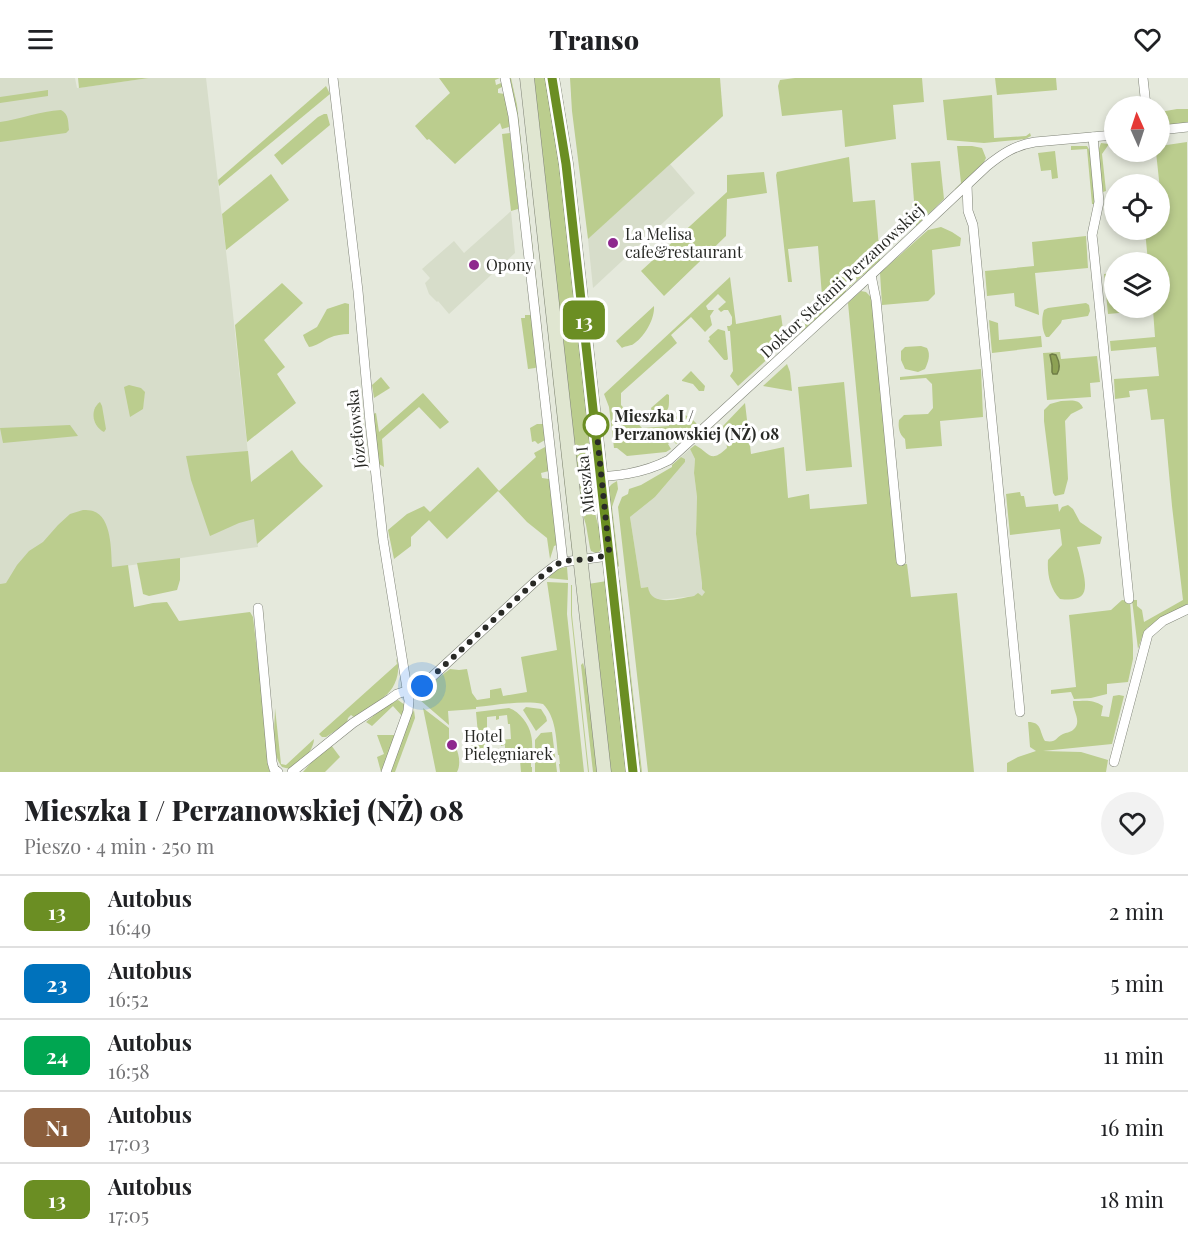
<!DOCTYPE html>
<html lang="pl">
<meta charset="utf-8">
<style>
body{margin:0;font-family:"Playfair Display",serif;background:#f2f2f2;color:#202124;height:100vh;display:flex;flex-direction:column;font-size:22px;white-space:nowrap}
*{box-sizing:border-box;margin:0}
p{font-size:20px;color:#757577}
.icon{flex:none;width:33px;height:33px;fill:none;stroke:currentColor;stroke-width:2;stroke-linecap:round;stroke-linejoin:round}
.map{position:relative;height:694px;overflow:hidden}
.details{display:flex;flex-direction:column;background:#fff;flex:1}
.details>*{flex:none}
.badge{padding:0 12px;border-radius:9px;font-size:21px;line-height:39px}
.needle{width:39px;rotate:357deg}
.buttons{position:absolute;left:1104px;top:18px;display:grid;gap:12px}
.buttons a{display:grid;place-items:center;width:66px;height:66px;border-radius:50%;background:#fff;box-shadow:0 3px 9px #0003;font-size:30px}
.you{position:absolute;width:30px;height:30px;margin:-15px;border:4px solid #fff;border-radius:50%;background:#1a73e8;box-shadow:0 0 0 9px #1a73e833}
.map>.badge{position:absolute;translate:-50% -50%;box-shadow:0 0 0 3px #fff}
.round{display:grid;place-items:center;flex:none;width:63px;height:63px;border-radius:32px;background:#f2f2f2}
.summary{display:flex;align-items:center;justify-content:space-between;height:102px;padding:0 24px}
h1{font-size:28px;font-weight:800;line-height:45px}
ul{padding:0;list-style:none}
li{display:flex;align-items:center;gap:18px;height:72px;padding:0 24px;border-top:2px solid #e0e0e0}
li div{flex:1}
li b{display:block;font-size:22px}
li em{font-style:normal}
li .badge{min-width:66px;font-weight:700;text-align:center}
header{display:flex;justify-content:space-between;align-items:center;height:78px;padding:0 24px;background:#fff;font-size:27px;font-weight:800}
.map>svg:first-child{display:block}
.built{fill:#d7ddca}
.green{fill:#bbcd8e}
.water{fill:#8da154;stroke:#6f7d46;stroke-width:1.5}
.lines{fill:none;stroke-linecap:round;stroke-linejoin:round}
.street-casing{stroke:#7f8377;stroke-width:10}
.secondary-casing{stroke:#7f8377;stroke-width:15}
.street{stroke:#fff;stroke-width:9}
.secondary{stroke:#e0e6d1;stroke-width:14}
.line-casing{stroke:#fff;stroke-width:14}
.line{stroke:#6b8e23;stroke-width:9}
.walk{stroke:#292a26;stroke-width:6;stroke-dasharray:0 10.8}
.poi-dot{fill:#8e288e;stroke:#fff;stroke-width:2}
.stop-dot{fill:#fff;stroke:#6b8e23;stroke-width:3}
.labels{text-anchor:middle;stroke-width:6;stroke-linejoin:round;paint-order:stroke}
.poi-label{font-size:16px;fill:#292a26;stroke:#fff;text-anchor:start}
.street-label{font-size:16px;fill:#292a26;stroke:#fff}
.stop-label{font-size:16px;font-weight:bold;fill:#292a26;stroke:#fff;text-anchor:start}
</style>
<header><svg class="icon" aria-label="menu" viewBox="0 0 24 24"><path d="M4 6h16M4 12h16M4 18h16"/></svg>Transo<svg class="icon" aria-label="heart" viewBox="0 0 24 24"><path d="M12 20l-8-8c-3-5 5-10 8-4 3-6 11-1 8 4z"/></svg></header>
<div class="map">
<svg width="1188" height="694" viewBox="0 0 1188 694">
<rect width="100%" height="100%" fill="#e5e9dc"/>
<g class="built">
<path d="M0 0H75L77 10 149 0H206L230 208 258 469 0 506Z"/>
<path d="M670 86 695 115 593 210 588 161Z"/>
<path d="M511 133 515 175 449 236 438 223 437 224 429 216 425 205 430 200 422 191 454 163 464 175Z"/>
<path d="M690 371 695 381 694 395 697 419 696 456 703 508 705 514 702 518 698 516 694 518 658 522 649 517 648 509 641 510 630 439 655 419 685 384V381L681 379Z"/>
</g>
<g class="green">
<path d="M78 0H149L79 10Z"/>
<path d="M439 0H500L495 2 496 7 501 5 503 7 502 9 498 11V15L505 16 510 48 509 49 502 51 500 45 455 86 429 61 427 62 415 48 450 15Z"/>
<path d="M509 0H511L517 27 565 464Z"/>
<path d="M520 0 573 472 572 473Z"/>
<path d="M532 0H547L561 85 593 393 577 395Z"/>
<path d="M570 0H720L723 38 588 161 572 33Z"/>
<path d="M795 0H922L924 24 893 27 896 61 845 69 842 32 782 38 778 8 780 2Z"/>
<path d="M995 0H1056L1057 12 997 17Z"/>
<path d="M326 8 330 16 219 108 218 102Z"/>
<path d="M48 12V18L0 25V19Z"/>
<path d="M992 17 994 60 1026 58 1030 55 1031 58 1025 61 984 65 947 62 943 22Z"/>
<path d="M1177 31H1188V45L1160 48V34Z"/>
<path d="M61 32C69 36 68 44 69 52L66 55 0 64V44C21 41 40 33 61 32Z"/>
<path d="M324 36H327L330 47 282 87 274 77 318 39Z"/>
<path d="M510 55 518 126V131L511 133 502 56Z"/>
<path d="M1187 64 1188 527 1147 550 1142 559 1138 571 1132 522H1137V528L1142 532 1144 544 1183 522 1172 428 1164 341 1151 342 1147 311 1129 313 1130 319 1115 321 1114 301 1159 298 1156 269 1111 273 1110 263 1155 259 1153 232 1108 236 1104 196 1114 195V230H1160V184H1148L1145 152H1160V131L1162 130 1156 74H1160V68Z"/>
<path d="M1101 65 1109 66 1102 76 1106 113 1103 114 1098 73Z"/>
<path d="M957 68H972L982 70 986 80 984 84 956 113 955 111 961 105Z"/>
<path d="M1071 68H1087L1090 73 1095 126H1092L1087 71 1071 72Z"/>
<path d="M1055 73 1058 100 1052 101 1051 92 1041 93 1038 75Z"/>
<path d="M849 79 853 124 875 122 880 182 846 212V215L801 254 800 251 823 230 818 168 788 171 792 204H788L776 97 777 94Z"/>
<path d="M940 83 944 121 916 148 911 85Z"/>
<path d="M764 94 767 115 727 121 726 158 664 218 641 193 727 114V97Z"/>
<path d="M271 96 289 122 226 172 222 136Z"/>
<path d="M941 149 952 154 961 160 960 168 932 172 935 216 928 223 882 227 880 195 928 152Z"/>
<path d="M1086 158 1088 190 1035 195 1039 237 1015 228 1014 215 987 218 985 193 1034 188 1032 164Z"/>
<path d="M730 199 736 246 781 237 785 265 738 308 730 298 733 293 730 253H728L727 248H730L732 246V239L728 232H724L721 234 718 231 726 224 718 216 706 228 708 232H714L710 238 712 247 705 254 691 239 671 257 677 265 621 315V327L642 350 669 348V343L670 341 682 336 690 339 697 346 676 366 673 362 668 366 671 371 666 374 627 378 617 370H614L609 329 604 316Z"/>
<path d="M282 205 303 225 264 262 285 289 277 296 296 325 247 364 235 247Z"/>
<path d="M861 213 866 214 872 220 899 487 907 486 911 519 957 515 974 694H648L618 429 622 419 628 416 629 411 641 407 672 389V387L681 379 685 381V384L655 419 630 439 641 510 648 509C651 530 680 520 694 518L698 515 702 518 705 514 702 511V505L696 456 697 419 694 395 695 381 690 371 695 367C710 375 710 386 727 370L726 360 723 348 745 325 751 376 784 369 788 420 809 416 810 431 867 426 848 225Z"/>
<path d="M345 225 349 226V256C342 256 336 257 329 260 322 263 317 268 309 269L305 262 303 257 317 249 327 231Z"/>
<path d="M1086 225 1089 227 1090 233 1088 238 1062 242 1061 245 1049 259H1046C1042 252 1041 241 1044 232L1048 230Z"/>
<path d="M654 228C655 241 644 260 632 267 631 267 623 269 622 270L616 263Z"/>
<path d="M525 237H531L537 289 535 290 528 291 521 240H525Z"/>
<path d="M989 242 998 245 999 262 1041 258 1042 269 992 275Z"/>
<path d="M718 251 725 253 728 281 727 282H724L708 263 710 261 709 259Z"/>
<path d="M921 268 927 270C931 277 928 284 925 291L918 294 905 291 901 282V273L905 269Z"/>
<path d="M1060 274 1061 281 1097 278 1100 304 1090 305 1091 319 1047 322 1043 275Z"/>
<path d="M787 286 790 294 792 313 763 308Z"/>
<path d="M981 291 983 339 940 343 942 368 906 371 905 361C899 356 898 349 899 342L904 337 928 336 933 330 932 306 926 300 900 302V299Z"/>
<path d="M691 293 705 308 704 313H699L693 306 682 303V302Z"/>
<path d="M381 299 390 310 374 320 372 307Z"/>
<path d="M844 304 852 389 806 393 798 309Z"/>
<path d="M129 307 141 310 145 314 143 331 130 339 124 309Z"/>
<path d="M423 315 449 344 440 351 419 329 382 361 384 389 379 386 378 382 373 336 376 335 379 354Z"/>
<path d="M667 316 669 317C669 333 670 335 652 334L651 330Z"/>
<path d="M1061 323C1069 323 1079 320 1083 330L1071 336 1065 343 1068 401 1064 416 1055 418 1053 415 1044 343V332L1050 326Z"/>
<path d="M100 324 102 328 106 351 104 354C93 349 89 332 100 324Z"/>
<path d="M537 346H543L545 362 538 366 535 363 532 364 530 350Z"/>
<path d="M70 347 78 358 3 365 0 350Z"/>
<path d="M545 369 546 370 549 393 541 395 542 400 549 401 557 467 554 468 550 481 547 460 527 444 498 413 447 461 429 442 411 459V468L394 481 388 452 407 436 424 428 430 434 478 389 499 413 536 379 534 375Z"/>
<path d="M292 372 300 384 323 408 257 466 254 441 239 445 210 458 191 402 186 378 248 373 251 404Z"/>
<path d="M617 403 618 411 612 429 619 488 616 491 608 410 612 406Z"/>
<path d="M585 404 589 406C594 415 593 425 595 435 597 445 603 457 601 468 601 474 600 473 596 475L591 473 590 470 586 447 581 430 579 408Z"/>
<path d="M1020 414 1021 418H1024L1026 429 1058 426 1059 434 1062 429 1068 427 1073 431 1080 444 1102 459 1100 466 1077 469C1080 477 1081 485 1083 493 1088 515 1085 524 1060 521 1050 511 1047 496 1048 482L1062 467 1060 451 1010 457 1006 416Z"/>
<path d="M83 432C87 432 90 432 93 433 112 439 111 473 112 489L128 487 134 529 153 525 167 524 179 543 250 534 253 539 271 694H0V506L6 505 17 487 29 473 43 464 58 447 70 436Z"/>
<path d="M180 480V502L177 512 149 518 143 516 137 485Z"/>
<path d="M567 489 568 502 548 500 559 490Z"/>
<path d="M618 502H620L642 694H639Z"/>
<path d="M607 503 628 694H609L588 506Z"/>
<path d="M547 504 568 505 567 536 584 694H560L559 686H560L559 677H558C556 660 556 639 543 626 524 622 496 627 476 629V631L448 633 449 647 420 622 421 613 450 591 459 592 467 591 472 615 477 622 490 620V612L501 610 503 618 527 614 521 579 557 572Z"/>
<path d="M571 507H572V537L589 694H588L571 537Z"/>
<path d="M1122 522 1130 523 1133 567V581L1128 604 1107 606V616L1091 620 1074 621 1071 614 1051 616V612L1076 609 1069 537 1111 532Z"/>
<path d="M396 580C401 589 397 605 390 613 384 621 364 632 354 639L351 637 348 640 347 645 326 659H322L319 656 397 586Z"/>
<path d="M583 585 587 598 598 694H593L581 587Z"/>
<path d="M1119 617 1124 618 1112 666 1043 673 1081 674 1108 682 1106 694H1007V685L1018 679 1036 673 1030 669 1028 644C1042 644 1039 653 1045 663 1057 665 1055 660 1063 656 1067 654 1069 655 1073 652 1083 644 1072 632 1073 623 1086 623 1092 621 1103 628L1101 638 1109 639 1113 618Z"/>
<path d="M398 622 405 627V633L402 638 393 628 372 648 366 644 389 625Z"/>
<path d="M526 629 541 631 546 639 547 643 536 653 523 632Z"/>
<path d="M275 630 281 686 286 687 314 661C314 671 302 686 292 690 288 691 286 690 282 689 270 674 275 648 275 630Z"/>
<path d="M423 630 449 650V662L448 663 449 671 456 670C459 676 461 687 457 694H436Z"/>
<path d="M509 630C520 634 529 646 531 657 533 665 532 675 532 683H531V689H532V694H521L520 682H518L517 673 505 674V667L501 668V662L511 661 510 646H508L507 637 499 638V641L496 642V638L487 639V664H489L490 679 474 681C472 670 467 662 478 656L476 634Z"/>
<path d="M414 632 415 640 395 694H391L409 641Z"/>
<path d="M552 654 557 694H535V662L541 655Z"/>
<path d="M377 657H395L381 694 377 679 384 676Z"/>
<path d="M331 667 340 679 325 694H303L319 675Z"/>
</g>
<path class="water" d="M1052 276 1056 277C1059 283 1061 290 1057 296H1053L1052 294V287L1050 277Z"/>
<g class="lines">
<defs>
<g id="street">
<path d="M333 0 358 213 370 344 383 461 409 623 408 633 386 694"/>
<path d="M505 0 513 38 563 484"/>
<path d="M1143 0 1146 28"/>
<path d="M1160 52 1188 49"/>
<path d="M1093 59 1099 124 1092 157 1093 165 1129 521"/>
<path d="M967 107 968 133 973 147 1020 634"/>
<path d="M871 197 876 222 901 483"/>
<path d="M572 407 577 402 581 400C614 398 640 397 669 382L871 197 987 88C1002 76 1015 67 1035 64L1114 57"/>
<path d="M258 530 272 684 274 691 278 694"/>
<path d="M1114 684 1148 556 1163 543 1188 531"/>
<path d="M292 694 353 645 390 621 397 616 422 608 538 501 556 487 563 484 601 479 605 477 608 472"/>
</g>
<g id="secondary">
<path d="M527 0 604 694"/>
<path d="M552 0 566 86 633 694"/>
</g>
</defs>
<use href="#street" class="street-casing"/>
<use href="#secondary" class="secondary-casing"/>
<use href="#street" class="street"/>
<use href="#secondary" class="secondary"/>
</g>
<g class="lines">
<defs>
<path id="line" d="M552 0 566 86 633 694"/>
</defs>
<use href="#line" class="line-casing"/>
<use href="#line" class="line"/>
<path class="walk" d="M422 608 538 501C546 495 553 487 562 484 576 479 599 486 609 472L596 347"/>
</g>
<g class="poi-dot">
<circle cx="613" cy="165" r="6"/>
<circle cx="474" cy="187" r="6"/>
<circle cx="452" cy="667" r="6"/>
</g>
<circle class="stop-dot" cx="596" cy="347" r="12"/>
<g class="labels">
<g class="poi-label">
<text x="625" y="162">La Melisa<tspan x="625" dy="18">cafe&amp;restaurant</tspan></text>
<text x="486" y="193">Opony</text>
<text x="464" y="664">Hotel<tspan x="464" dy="18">Pielęgniarek</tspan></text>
</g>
<g class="street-label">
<text transform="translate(842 203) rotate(-43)" y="6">Doktor Stefanii Perzanowskiej</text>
<text transform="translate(356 351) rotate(-96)" y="6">Józefowska</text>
<text transform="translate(585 402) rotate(-96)" y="6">Mieszka I</text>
</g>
<g class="stop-label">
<text x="614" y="344">Mieszka I /<tspan x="614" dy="18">Perzanowskiej (NŻ) 08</tspan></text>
</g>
</g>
</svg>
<div class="buttons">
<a><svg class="needle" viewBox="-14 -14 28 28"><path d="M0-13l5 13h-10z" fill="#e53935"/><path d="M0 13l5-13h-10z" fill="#757577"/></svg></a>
<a><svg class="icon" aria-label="locate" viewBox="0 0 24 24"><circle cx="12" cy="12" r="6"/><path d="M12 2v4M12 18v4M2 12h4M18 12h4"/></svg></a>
<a><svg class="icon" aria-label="layers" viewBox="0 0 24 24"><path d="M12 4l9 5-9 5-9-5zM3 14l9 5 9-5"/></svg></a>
</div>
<div class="you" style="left:422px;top:608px"></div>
<b class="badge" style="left:584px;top:242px;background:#6b8e23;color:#fff">13</b>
</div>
<section class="details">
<div class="summary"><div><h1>Mieszka I / Perzanowskiej (NŻ) 08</h1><p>Pieszo · 4 min · 250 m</p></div><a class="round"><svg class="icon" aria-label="heart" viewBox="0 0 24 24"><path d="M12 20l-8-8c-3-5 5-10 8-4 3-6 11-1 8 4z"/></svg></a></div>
<ul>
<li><span class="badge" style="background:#6b8e23;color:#fff">13</span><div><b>Autobus</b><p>16:49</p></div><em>2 min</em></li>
<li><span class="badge" style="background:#0072bc;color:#fff">23</span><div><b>Autobus</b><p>16:52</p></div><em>5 min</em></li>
<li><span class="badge" style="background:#00a651;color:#fff">24</span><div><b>Autobus</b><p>16:58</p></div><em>11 min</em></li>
<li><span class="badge" style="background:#8b5e3c;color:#fff">N1</span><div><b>Autobus</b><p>17:03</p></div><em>16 min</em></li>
<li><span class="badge" style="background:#6b8e23;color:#fff">13</span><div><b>Autobus</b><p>17:05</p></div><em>18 min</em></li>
</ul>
</section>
